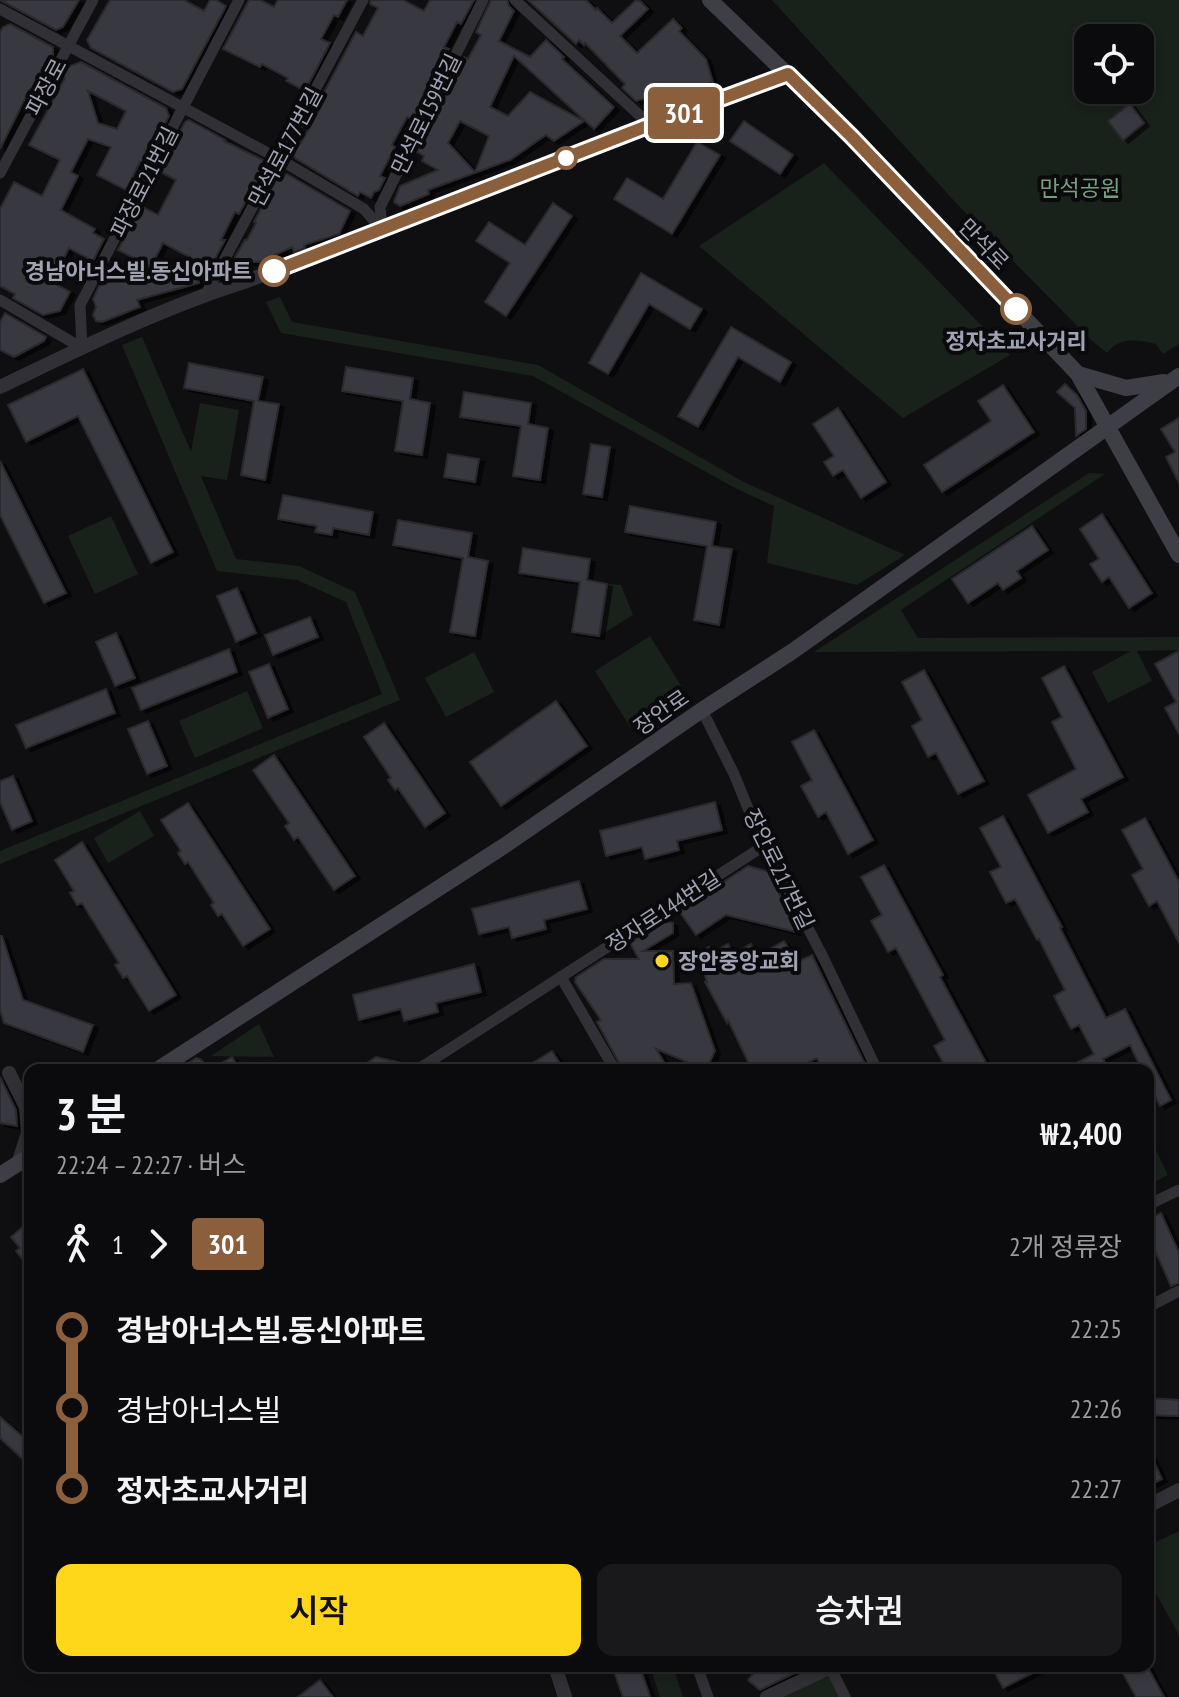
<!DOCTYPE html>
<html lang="ko">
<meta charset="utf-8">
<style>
body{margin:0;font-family:"PT Sans Narrow","Noto Sans KR",sans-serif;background:#19191b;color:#f1f3f6;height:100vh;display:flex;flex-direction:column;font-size:30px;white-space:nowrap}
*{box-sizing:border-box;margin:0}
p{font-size:26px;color:#9a9b9d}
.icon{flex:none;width:44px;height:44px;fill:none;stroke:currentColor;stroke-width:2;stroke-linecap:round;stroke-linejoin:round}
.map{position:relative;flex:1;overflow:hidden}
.details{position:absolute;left:24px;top:1064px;width:1130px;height:608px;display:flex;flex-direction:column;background:#0b0b0d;border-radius:16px;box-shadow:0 4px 12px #0003,0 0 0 2px #2b2b2e}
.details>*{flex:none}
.badge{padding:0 16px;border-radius:6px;font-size:28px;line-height:52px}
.buttons{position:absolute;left:1074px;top:24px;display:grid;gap:16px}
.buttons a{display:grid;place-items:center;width:80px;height:80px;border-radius:16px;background:#0b0b0d;box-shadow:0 4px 12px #0003,0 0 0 2px #2b2b2e;font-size:40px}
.map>.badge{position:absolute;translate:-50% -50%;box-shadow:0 0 0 4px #fff}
.legs{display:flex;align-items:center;gap:12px;height:88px;padding:0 32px;font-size:26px}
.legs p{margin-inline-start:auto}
.summary{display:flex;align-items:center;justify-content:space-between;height:136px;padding:0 32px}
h1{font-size:44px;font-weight:600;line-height:60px}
.action{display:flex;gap:16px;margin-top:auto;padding:16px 32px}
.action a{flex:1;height:92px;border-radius:16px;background:#fed61a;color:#111;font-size:32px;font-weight:600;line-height:92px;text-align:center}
.action a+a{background:#19191b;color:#f1f3f6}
ul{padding:0 32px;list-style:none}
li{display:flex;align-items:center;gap:28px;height:80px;font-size:30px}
li i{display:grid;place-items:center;width:12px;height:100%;margin:0 10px;background:currentColor}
li i::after{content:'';width:20px;height:20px;margin:-10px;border:6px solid;border-radius:50%;background:#0b0b0d}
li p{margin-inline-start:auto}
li:first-child i{background:linear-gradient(#0000 50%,currentColor 0)}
li:last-child i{background:linear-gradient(currentColor 50%,#0000 0)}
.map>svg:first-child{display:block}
.green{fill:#19211b;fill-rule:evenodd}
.building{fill:#39393f;stroke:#2a292d;stroke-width:2;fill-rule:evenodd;filter:url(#shadow)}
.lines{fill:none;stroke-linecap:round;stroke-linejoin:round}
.minor{stroke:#303036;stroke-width:11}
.tertiary{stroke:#303036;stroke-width:14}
.secondary{stroke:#3e3f46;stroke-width:16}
.line-1-casing{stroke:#fff;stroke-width:18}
.line-1{stroke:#8b5e3c;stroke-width:12}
.stop-1-dot{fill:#fff;stroke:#8b5e3c;stroke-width:4}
.poi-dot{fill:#fed61a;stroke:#0a0a0c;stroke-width:3}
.labels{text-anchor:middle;stroke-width:8;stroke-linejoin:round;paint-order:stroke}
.street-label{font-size:22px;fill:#9fa2b3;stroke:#0a0a0c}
.park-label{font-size:22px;fill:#74a07e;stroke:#0a0a0c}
.stop-label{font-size:22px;font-weight:bold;fill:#9fa2b3;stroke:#0a0a0c;text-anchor:end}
.poi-label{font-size:22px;font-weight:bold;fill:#9fa2b3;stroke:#0a0a0c;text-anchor:start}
</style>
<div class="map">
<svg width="1179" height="1697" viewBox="0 0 1179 1697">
<defs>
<filter id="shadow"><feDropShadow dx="5" dy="3" stdDeviation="0" flood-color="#0009"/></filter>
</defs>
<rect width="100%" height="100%" fill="#0f0f11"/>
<g class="green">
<path d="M772 0H1179V344L1163 354 1156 344C1138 340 1120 336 1107 353L1091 340 957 204ZM1088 38H1140V90H1088Z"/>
<path d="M824 163 1010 355 903 418 699 246Z"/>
<path d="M280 297 292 322 538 365 742 481 905 555 857 585 767 563 774 506 735 488 533 376 281 333 266 302Z"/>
<path d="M142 337 191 452 200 403 239 410 227 480 201 476 236 559 299 566 355 592 400 700 0 864V851L382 694 346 602 297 580 217 571 122 345Z"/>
<path d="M1089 473 1105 474 901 610 918 638 1179 637V650L1137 651 1152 681 1108 703 1092 672 1131 651 814 652Z"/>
<path d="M111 516 138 574 95 594 68 536Z"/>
<path d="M607 584 621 585 633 615 599 636Z"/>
<path d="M650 636 685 692 630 727 595 671Z"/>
<path d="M474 652 494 692 446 717 425 678Z"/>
<path d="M247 691 263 728 195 758 179 721Z"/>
<path d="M140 811 154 836 108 863 94 838Z"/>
<path d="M259 1024 274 1057 211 1056Z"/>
<path d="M1150 1138 1168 1175 1148 1185V1139Z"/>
<path d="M1179 1531V1635L1148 1579V1546Z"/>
<path d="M650 1666H673L683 1697H660Z"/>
<path d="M829 1674 841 1697H780Z"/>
</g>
<g class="building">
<path d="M0 0H79L63 27 56 30Z"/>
<path d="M110 0H184L204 11 210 0H216L226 6 182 89 173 92 91 48 87 40Z"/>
<path d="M249 0H260L274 7 278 0H347L338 17 334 15 321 39 330 43 305 91 286 81 288 78 262 64 260 67 223 49Z"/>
<path d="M371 0H403L424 11 430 0H474L461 24 457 22 444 47 449 49 438 71 436 70 423 94 426 96 414 120 407 117 392 145 395 147 380 176 385 178 379 190 374 192 371 198 360 192 358 196 295 158 293 153 299 142 301 143 319 110 315 109 356 32 363 36 378 8 370 4Z"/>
<path d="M491 0H507L509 6 514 11 499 41 530 57 546 40 564 57 562 59 614 107 594 129 514 56 490 107 508 116 530 92 584 121 554 141 546 135 510 160 428 190 429 194 400 206 394 202 400 186 438 170 422 161 424 156 417 152 441 104H442L455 80 453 79 464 57 468 59 481 35 476 32ZM460 121 489 136 475 172 448 143Z"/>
<path d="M528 0H586L596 10 597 8 612 23 635 1H640L648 9 620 36 637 53 673 19 682 28 679 31 706 59 713 82 691 89 687 86 636 101 622 88 625 84 585 43 584 45 579 40 576 44Z"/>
<path d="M10 24 53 47V56L34 91 30 89 0 149V32L3 27Z"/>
<path d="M81 62 166 108 169 116 144 164 140 162 126 190 97 175 111 147 88 139 71 172 78 176 61 210 95 229 93 233 104 239 93 261 69 248 52 282 70 292 60 311 43 315 13 298 15 294 0 286V209L14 182 42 196 60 160 29 145 65 78 62 76 67 67ZM88 91 126 111 117 129 98 123Z"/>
<path d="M1130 104 1144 123 1123 140 1108 121Z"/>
<path d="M189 120 225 140 224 141 263 160 265 166 239 214 235 212 221 240H225L210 268 163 243 146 276 194 263 199 283 137 300 140 307 102 322 96 321 93 315 96 307 93 299 99 286 150 266 118 250 141 206 158 215 176 180 159 171 185 122Z"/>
<path d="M744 121 793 155 780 174 730 141Z"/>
<path d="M697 142 720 155 672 234 614 199 627 178 663 199Z"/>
<path d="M287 174 350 211 339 234 304 245 305 248 294 252 292 247 260 262H244L235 257 245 240H247L256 223 254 222 277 178Z"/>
<path d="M553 203 572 216 506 316 485 302 510 263 476 241 489 222 525 245Z"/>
<path d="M641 273 702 309 690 329 649 304 608 374 589 363Z"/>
<path d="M5 313 46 337 44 341 14 357 0 350V322Z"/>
<path d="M731 327 791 362 780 382 738 357 698 427 678 416Z"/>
<path d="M189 363 263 377 258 401 279 404 265 480 241 475 254 401 184 388Z"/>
<path d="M346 367 413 378 410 399 430 403 422 455 395 451 403 401 342 391Z"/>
<path d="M83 369 173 552 151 563 78 416 26 442 8 405Z"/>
<path d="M1065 384 1077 395 1086 411V429L1076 436 1075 408 1057 392Z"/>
<path d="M1003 385 1034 432 942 492 924 465 991 421 978 401Z"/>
<path d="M464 392 531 403 528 424 548 428 540 480 513 476 521 426 460 417Z"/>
<path d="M838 408 886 482 861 498 843 470 833 476 824 462 834 456 813 424Z"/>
<path d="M1179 418V483L1166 457 1175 452 1161 429Z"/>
<path d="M591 444 610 447 602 497 583 494Z"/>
<path d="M448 454 479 459 475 482 444 477Z"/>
<path d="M0 461 66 593 44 603 0 515Z"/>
<path d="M283 495 373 512 369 535 333 528 332 535 315 532 317 526 278 519Z"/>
<path d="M630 506 716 522 712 546 732 549 719 625 694 620 707 546 625 532Z"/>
<path d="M1102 514 1152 593 1129 608 1109 577 1102 582 1090 564 1099 559 1080 529Z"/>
<path d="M398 520 472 533 468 557 488 561 475 636 450 632 463 558 393 545Z"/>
<path d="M1032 526 1048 550 1017 571 1021 578 1003 590 998 583 968 603 952 579Z"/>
<path d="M523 548 590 559 587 580 607 584 599 636 572 632 580 582 519 573Z"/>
<path d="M237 588 256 633 236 642 217 596Z"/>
<path d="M310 617 318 637 273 655 265 635Z"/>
<path d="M116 633 135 678 115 686 96 642Z"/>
<path d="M229 649 237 672 141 710 132 688Z"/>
<path d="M1179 651V734L1165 708 1176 702 1155 664Z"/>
<path d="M269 664 288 709 268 718 249 672Z"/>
<path d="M1064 666 1123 777 1081 799 1088 812 1048 833 1028 795 1076 769 1052 722 1062 717 1042 678Z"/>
<path d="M924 670 984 781 958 794 936 753 928 757 912 726 922 720 902 682Z"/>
<path d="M106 689 115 713 26 748 16 725Z"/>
<path d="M556 701 587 746 501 806 470 762Z"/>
<path d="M148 721 167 766 147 774 128 729Z"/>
<path d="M384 723 445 813 425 827 398 788 395 790 388 780 391 778 364 737Z"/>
<path d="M814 730 873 840 848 854 826 812 818 817 801 786 812 780 792 742Z"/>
<path d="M274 755 355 876 334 890 298 837 294 840 285 826 289 823 253 770Z"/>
<path d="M13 776 32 821 12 830 0 802V781Z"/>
<path d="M715 802 722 830 677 841 679 850 645 859 642 847 606 856 600 831Z"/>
<path d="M188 803 270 929 243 946 222 914 218 916 211 905 214 903 188 862 185 864 178 853 181 851 161 820Z"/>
<path d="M1003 816 1062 927 1060 928 1106 1018 1125 1009 1171 1100 1160 1106 1148 1082V1070H1142L1130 1045 1103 1059 1109 1070H1063L1094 1054 1079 1025 1071 1029 1054 996 1065 990 1039 939 1037 940 1015 899 1006 903 990 872 1001 867 980 828Z"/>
<path d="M1145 818 1179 882V943L1157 901 1149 906 1132 875 1143 869 1122 830Z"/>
<path d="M82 842 176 995 149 1011 127 976 123 978 115 965 119 963 82 903 77 905 70 893 74 891 55 860Z"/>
<path d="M884 865 943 975 940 977 990 1070H947L934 1046 945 1040 896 948 888 952 871 921 882 915 861 877Z"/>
<path d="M748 866 770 872 796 932 726 915 696 935 679 911Z"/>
<path d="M579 881 587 909 544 920 546 929 512 938 509 927 479 934 472 909Z"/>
<path d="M664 921 673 923V933L643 951H673L674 984 691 983 715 1051 706 1070 656 1049 669 1070H623L597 1022 601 1020 575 982 576 977 604 959H639L630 943Z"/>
<path d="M0 936H2L23 1000 93 1025 83 1052 4 1023 0 1010Z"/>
<path d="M784 941 797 962 812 955 868 1070H823L817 1058 793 1070H752L728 1020 727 1023 705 982H707L704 972 695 955 709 947 712 953 728 944 733 954 751 944 757 956Z"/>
<path d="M474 964 481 992 436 1003 438 1012 404 1021 401 1009 359 1020 353 995Z"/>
<path d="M552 1051 564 1070H521Z"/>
<path d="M232 1057 240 1070H177L196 1058 200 1059 211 1069Z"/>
<path d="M376 1057 410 1065 409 1070H356Z"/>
<path d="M0 1077 16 1110 17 1126 0 1123Z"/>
<path d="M1161 1213 1179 1253V1283L1171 1286 1148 1235V1219Z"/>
<path d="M25 1225 30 1231V1269L16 1251 20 1248 11 1237Z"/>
<path d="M1148 1398 1179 1400V1416L1148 1415Z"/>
<path d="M0 1417 30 1443V1466L0 1438Z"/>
<path d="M1148 1449 1162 1479 1148 1486Z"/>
<path d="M612 1666H640L650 1697H623Z"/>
<path d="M762 1666H809L760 1690 748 1680 757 1669Z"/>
<path d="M991 1666H1046L1003 1688Z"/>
<path d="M1119 1666H1147L1164 1697H1136Z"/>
<path d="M320 1680 333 1697H298Z"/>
</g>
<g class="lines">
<g class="minor">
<path d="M515 0 650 125"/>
<path d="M0 9 279 159 364 209 382 230"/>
<path d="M0 173 93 0"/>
<path d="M382 229 380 207 483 0"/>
<path d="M206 294 363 0"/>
<path d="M0 300 82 348"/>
<path d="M82 348 80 305 239 0"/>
<path d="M702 710 734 774 754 823 824 959 877 1070"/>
<path d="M561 977 615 1070"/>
<path d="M417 1070 765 845"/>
<path d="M1148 1205 1179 1190"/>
<path d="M1148 1307 1179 1291"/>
<path d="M697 1666 708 1697"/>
<path d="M830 1667 845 1697"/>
</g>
<g class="tertiary">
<path d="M0 387C81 348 161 308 247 281L650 125 788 74"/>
<path d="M9 1073 26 1107 28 1133 18 1164"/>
<path d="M1148 1506 1179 1490"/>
<path d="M555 1666 565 1697"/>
<path d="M767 1697 833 1666"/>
</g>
<g class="secondary">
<path d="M710 0 852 137 1078 374 1179 555"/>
<path d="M1078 374 1126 388 1164 382"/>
<path d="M157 1070 504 846 702 710 793 651 1179 376"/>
<path d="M0 1175 30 1156"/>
</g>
</g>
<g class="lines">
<defs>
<path id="line-1" d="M274 271 650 125 788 74 852 137 1016 309"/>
</defs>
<use href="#line-1" class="line-1-casing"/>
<use href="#line-1" class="line-1"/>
</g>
<g class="stop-1-dot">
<circle cx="566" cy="158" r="10"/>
<circle cx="274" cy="271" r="14"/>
<circle cx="1016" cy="309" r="14"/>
</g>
<circle class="poi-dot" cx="662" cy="961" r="8"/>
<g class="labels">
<g class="street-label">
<text transform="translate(46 87) rotate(-62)" y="8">파장로</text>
<text transform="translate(426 114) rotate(-64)" y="8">만석로159번길</text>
<text transform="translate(285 147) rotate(-62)" y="8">만석로177번길</text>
<text transform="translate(144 182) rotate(-63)" y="8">파장로21번길</text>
<text transform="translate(984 244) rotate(46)" y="8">만석로</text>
<text transform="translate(661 712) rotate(-35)" y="8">장안로</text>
<text transform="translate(779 869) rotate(64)" y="8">장안로217번길</text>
<text transform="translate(663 911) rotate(-33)" y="8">정자로144번길</text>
</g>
<g class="park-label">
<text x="1080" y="196">만석공원</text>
</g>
<g class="stop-label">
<text x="252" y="279">경남아너스빌.동신아파트</text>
<text x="1016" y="349" text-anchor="middle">정자초교사거리</text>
</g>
<g class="poi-label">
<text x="678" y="969">장안중앙교회</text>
</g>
</g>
</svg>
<div class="buttons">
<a><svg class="icon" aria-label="locate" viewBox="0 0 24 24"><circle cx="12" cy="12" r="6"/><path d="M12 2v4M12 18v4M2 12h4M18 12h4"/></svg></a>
</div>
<b class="badge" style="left:684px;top:113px;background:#8b5e3c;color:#fff">301</b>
<section class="details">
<div class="summary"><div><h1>3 분</h1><p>22:24 – 22:27 · 버스</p></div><b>₩2,400</b></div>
<div class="legs"><svg class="icon" aria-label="walk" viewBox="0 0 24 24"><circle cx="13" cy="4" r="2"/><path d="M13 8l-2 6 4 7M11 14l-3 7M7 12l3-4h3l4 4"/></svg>1<svg class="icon" aria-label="forward" viewBox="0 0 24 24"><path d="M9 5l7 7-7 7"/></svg><b class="badge" style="background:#8b5e3c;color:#fff">301</b><p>2개 정류장</p></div>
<ul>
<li><i style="color:#8b5e3c"></i><b>경남아너스빌.동신아파트</b><p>22:25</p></li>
<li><i style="color:#8b5e3c"></i><span>경남아너스빌</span><p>22:26</p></li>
<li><i style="color:#8b5e3c"></i><b>정자초교사거리</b><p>22:27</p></li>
</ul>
<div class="action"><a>시작</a><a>승차권</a></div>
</section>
</div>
